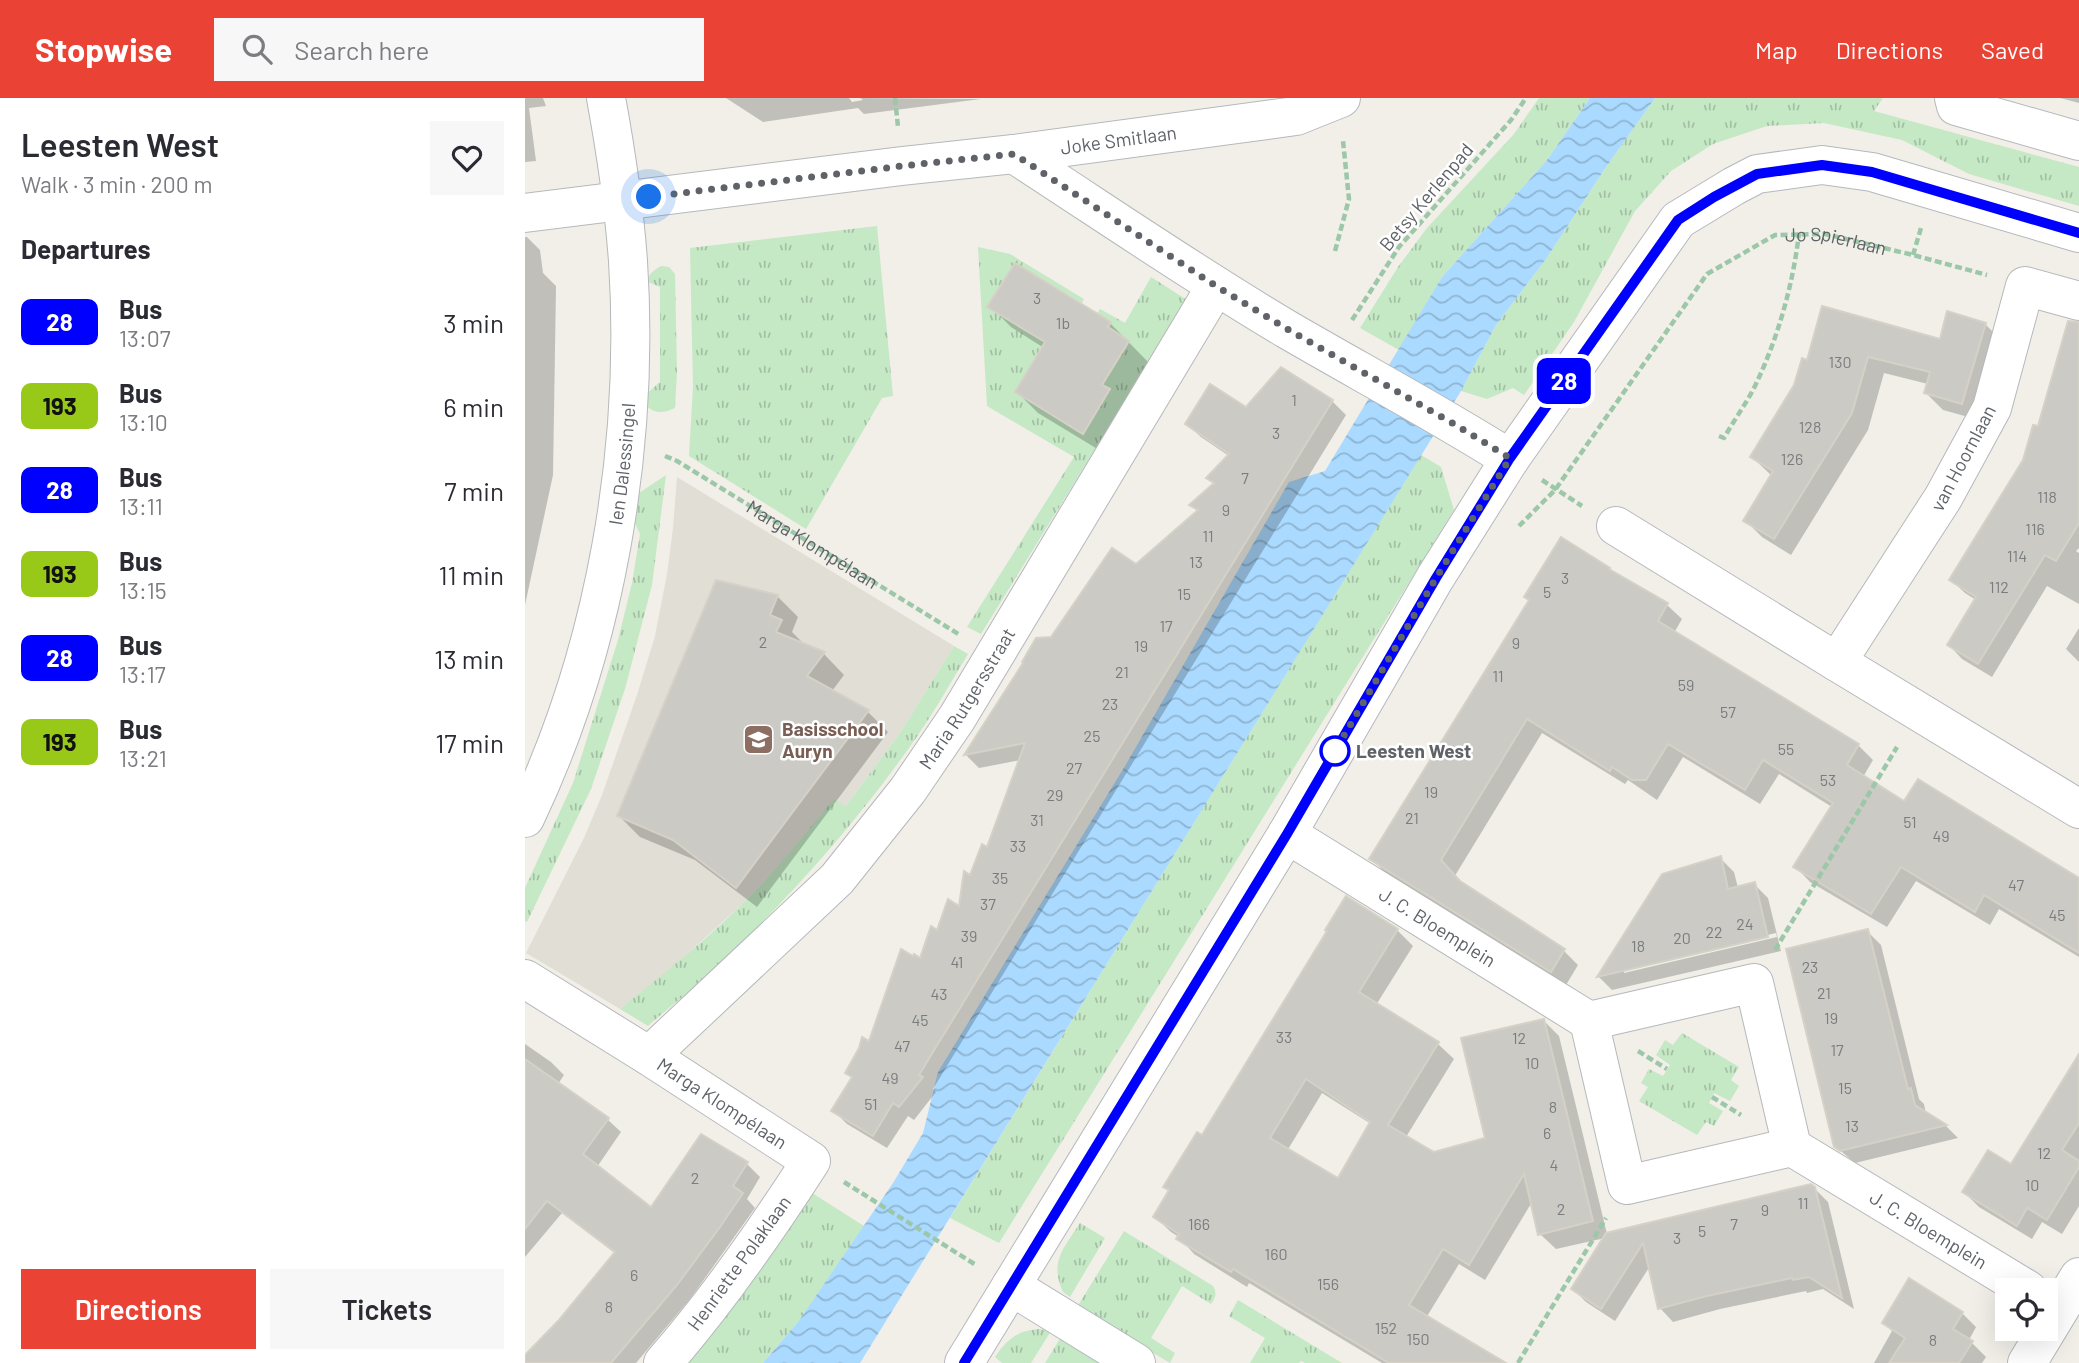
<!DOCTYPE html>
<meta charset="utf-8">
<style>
body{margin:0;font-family:Barlow,sans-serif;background:#f7f7f7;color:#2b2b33;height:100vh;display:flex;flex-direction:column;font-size:26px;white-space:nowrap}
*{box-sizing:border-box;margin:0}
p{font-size:23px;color:#7c7c81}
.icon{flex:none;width:38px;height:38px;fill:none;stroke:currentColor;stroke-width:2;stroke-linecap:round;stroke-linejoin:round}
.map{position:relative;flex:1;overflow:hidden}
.details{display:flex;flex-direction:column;background:#fff;width:525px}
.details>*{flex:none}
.badge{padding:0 14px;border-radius:10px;font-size:24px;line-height:46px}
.buttons{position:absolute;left:1470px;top:1180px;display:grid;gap:14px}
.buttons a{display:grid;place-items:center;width:63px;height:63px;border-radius:0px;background:#fff;box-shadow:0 7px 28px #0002;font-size:35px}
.you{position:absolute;width:35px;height:35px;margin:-18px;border:5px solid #fff;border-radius:50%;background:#1a73e8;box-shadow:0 0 0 10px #1a73e833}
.map>.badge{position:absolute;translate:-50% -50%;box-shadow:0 0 0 4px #fff}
h2{padding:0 21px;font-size:26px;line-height:63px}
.round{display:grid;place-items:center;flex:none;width:74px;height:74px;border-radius:0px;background:#f7f7f7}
.headline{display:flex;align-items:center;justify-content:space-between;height:119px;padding:0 21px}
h1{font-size:33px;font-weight:600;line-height:52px}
.action{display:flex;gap:14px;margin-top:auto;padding:14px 21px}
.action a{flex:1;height:80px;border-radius:0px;background:#ea4335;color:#fff;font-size:28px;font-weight:600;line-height:80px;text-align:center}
.action a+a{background:#f7f7f7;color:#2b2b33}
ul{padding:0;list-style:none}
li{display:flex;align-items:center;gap:21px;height:84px;padding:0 21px}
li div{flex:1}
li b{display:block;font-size:26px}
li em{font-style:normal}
li .badge{min-width:77px;font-weight:700;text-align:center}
header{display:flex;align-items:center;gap:42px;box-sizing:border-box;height:98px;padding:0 35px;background:#ea4335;color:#fff}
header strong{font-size:33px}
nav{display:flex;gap:38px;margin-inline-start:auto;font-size:24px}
.search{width:490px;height:63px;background:#f7f7f7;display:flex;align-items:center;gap:18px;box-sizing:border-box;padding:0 24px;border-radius:0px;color:#7c7c81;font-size:26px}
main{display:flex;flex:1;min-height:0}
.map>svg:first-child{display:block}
.education{fill:#e1ded6}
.grass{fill:url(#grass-tufts)}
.water{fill:url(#water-waves)}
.shadow{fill:#0003;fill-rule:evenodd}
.building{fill:#cccac5;stroke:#d6d1c6;stroke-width:2;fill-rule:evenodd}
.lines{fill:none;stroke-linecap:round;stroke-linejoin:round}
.minor-casing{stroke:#b5b8bc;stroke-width:40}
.path{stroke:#9cc7a9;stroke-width:4.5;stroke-dasharray:7 3.5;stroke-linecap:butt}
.minor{stroke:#fff;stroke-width:38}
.line-casing{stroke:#fff;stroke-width:16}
.line{stroke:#00f;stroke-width:10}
.walk{stroke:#5f6368;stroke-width:7;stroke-dasharray:0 12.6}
.stop-dot{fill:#fff;stroke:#00f;stroke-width:3.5}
.labels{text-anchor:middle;stroke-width:5;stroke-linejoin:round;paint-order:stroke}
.number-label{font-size:16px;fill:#7a7d7f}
.street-label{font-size:19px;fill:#5f6368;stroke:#fff}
.education-label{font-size:19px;font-weight:bold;fill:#785e54;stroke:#fff;text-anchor:start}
.stop-label{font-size:19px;font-weight:bold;fill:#5f6368;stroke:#fff;text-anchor:start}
</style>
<header>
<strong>Stopwise</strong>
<div class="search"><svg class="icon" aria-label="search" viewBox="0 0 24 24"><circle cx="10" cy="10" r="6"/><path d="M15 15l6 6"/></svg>Search here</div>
<nav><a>Map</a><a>Directions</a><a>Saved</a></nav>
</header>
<main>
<section class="details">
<div class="headline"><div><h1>Leesten West</h1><p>Walk · 3 min · 200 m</p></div><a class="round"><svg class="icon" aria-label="heart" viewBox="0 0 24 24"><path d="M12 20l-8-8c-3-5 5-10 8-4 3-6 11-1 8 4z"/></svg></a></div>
<h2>Departures</h2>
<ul>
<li><span class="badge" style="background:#00f;color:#fff">28</span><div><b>Bus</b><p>13:07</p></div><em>3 min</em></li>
<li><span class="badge" style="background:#98c818;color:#111">193</span><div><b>Bus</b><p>13:10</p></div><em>6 min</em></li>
<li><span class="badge" style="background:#00f;color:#fff">28</span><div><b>Bus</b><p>13:11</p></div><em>7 min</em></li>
<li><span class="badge" style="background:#98c818;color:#111">193</span><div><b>Bus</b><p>13:15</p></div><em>11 min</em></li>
<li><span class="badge" style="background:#00f;color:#fff">28</span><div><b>Bus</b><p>13:17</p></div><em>13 min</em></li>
<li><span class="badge" style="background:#98c818;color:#111">193</span><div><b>Bus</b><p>13:21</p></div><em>17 min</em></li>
</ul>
<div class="action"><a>Directions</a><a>Tickets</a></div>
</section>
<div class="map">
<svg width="1554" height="1265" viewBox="0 0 1554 1265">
<defs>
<pattern id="grass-tufts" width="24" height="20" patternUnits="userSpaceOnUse" patternTransform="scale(1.75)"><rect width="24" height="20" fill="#c5e8c5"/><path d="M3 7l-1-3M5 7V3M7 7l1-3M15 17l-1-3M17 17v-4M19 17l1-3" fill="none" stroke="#a3c0a4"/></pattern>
<pattern id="water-waves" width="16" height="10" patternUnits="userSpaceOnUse" patternTransform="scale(1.75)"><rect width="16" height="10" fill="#aadaff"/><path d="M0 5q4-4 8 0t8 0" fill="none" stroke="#8eb4d2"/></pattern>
</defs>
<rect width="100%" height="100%" fill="#f1efe8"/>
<path class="education" d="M152 379 429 548 377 632 321 708 310 702 251 770 218 805 149 868 95 911 1 855 59 740 77 697 112 597 130 538 142 476 148 430Z"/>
<g class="grass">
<path d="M1014 0H1065L1022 62 917 179 874 252 835 230 873 169 902 130 989 36Z"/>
<path d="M1130 0H1358L1349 13 1554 69V108L1444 76 1377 42 1299 25 1242 28 1188 46 1146 73 1110 113 1049 224 999 297 988 290 962 301 936 293 971 227 1021 161 1079 72Z"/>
<path d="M352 128 368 298 357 300 281 431 164 358 168 288 165 150Z"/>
<path d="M453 149 485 156 559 201 557 205 490 165 463 209 509 237 530 243 517 250 490 294 557 336 585 291 577 287 604 243 583 229 586 223 572 216 575 211 600 225 626 179 662 202 456 536 442 529 549 359 462 308Z"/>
<path d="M136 168 144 169 150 176 152 274 150 310C137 316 130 316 119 306L120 297 135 284V189L123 184C123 176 129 172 136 168Z"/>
<path d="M896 357 916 369 929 412 474 1145 425 1120Z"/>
<path d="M141 377 127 487 100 591 66 691 2 824 0 823V790L48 685 93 542 107 485 115 436 107 419 111 397Z"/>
<path d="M429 548 443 556C424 587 406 620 384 650 326 731 260 805 187 873 167 892 144 909 123 928L95 911C137 877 179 844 217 806 250 773 279 737 309 701L321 708 377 632Z"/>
<path d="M1157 935 1214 969 1206 982 1214 988 1205 1003 1189 995 1184 1005 1198 1013 1189 1028 1181 1024 1172 1037 1114 1003 1123 989 1116 985 1124 971 1138 978 1145 967 1131 957 1140 942 1148 947Z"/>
<path d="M284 1093 339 1128 273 1224 238 1265H155Z"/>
<path d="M555 1125 580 1140 545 1199 538 1194C524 1164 539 1150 555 1125Z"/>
<path d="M599 1133 688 1188C692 1195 691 1199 686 1206L657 1188 626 1240 650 1255 645 1265 552 1209Z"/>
<path d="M713 1202 817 1265H780L776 1263 774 1265H725L740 1240 704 1218Z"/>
<path d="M515 1231 526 1233 506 1265H477L470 1259C482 1241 493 1232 515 1231Z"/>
<path d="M536 1239 580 1265H520Z"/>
</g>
<path class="water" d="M1065 0H1130L1079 72 1021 161 971 227 936 293 335 1265H238L273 1224 368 1085 398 1035 413 974 600 668 764 384 800 373 917 179 1022 62Z"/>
<g class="shadow">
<path d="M0 0H18L21 8 4 10 11 63 0 64Z"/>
<path d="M201 0H327H324L327 4 338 2 335 0 456 1 339 16 333 10 238 24Z"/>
<path d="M1535 0H1554V5Z"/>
<path d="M0 139H2L15 152 18 175 31 188 28 377 0 507Z"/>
<path d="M465 208 585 225 624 265 579 355 513 315 492 294 519 250 486 229Z"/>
<path d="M1460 226 1477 243 1454 322 1418 312 1401 295 1403 286 1359 275 1343 332 1266 457 1237 439 1220 422 1247 378 1227 359 1283 264 1416 243Z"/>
<path d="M1554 284V450L1551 453 1554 455V506L1522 488 1467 579 1437 561 1424 547 1451 502 1440 495 1426 482 1500 362 1514 330Z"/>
<path d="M807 303 821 317 425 963 408 991 411 994 389 1022 383 1018 362 1050 322 1026 308 1012 328 981 322 975 345 946 412 834 435 810 446 780 463 751 496 662 454 670 441 657 500 565 673 414 666 407 690 386 684 380 704 358 676 339 662 326 721 311Z"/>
<path d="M1089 476 1142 507 1157 521 1149 535 1333 647 1348 662 1338 679 1380 705 1554 783V859L1474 811 1465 827 1391 783 1362 829 1285 784 1271 769 1307 709 1254 676 1235 706 1158 659 1132 702 1103 682 1100 686 1017 635 928 781 1039 853 1053 867 1041 887 861 775 846 761Z"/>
<path d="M252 498 273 519 267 534 277 544 276 546 299 556 319 577 307 593 342 613 363 634 232 809 170 762 115 739 94 718Z"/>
<path d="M1554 530V564L1541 551Z"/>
<path d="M1195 760 1209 774 1213 790 1229 786 1243 800 1256 853 1087 892 1074 879 1139 777ZM1251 835 1252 839 1099 875V871Z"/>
<path d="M821 801 872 832 888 848 851 907 913 946 929 961 881 1039 909 1056 962 1041 1018 922 1034 938 1082 1136 1289 1090 1303 1104 1329 1211 1298 1191 1282 1195 1281 1193 1195 1211 1148 1224 1135 1210 1125 1168 1090 1223 1061 1204 1048 1191 1080 1140 1031 1151 1015 1136 1007 1104 960 1182 934 1166 901 1220 975 1265H857L724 1185 722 1189 669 1156 654 1139 646 1134 630 1119 804 833ZM797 995 846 1026 813 1082 762 1053Z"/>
<path d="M1342 833 1356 847 1394 1001 1399 1006 1401 1016 1421 1028 1433 1040 1330 1065 1310 1048Z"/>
<path d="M0 946 26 964 39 977 33 986 82 1021 96 1034 72 1069 126 1111 222 1066 235 1079 222 1101 230 1110 165 1201 111 1265H0V1260L35 1224 91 1156 37 1115 0 1159Z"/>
<path d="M1554 958V1108L1537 1136 1517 1124 1507 1141 1454 1109 1439 1094 1487 1068Z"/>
<path d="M1437 1215 1451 1229 1444 1242 1461 1259 1457 1265H1349L1367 1233 1359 1225Z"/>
</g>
<g class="building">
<path d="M490 165 586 224 583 229 604 243 577 287 585 291 558 336 490 294 520 244 462 209Z"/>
<path d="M1297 208 1415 241 1422 213 1461 225 1437 306 1399 295 1405 274 1343 259 1327 315 1249 441 1218 423 1248 373 1225 359 1269 287 1277 260 1282 262Z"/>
<path d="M1543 223 1554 224V425L1531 463 1520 457 1453 566 1422 547 1451 499 1424 482 1498 362 1508 327 1513 328Z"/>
<path d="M756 269 808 302 411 949 394 977 398 979 374 1009 368 1005 348 1038 306 1013 327 979 320 975 334 950 337 939 344 943 376 851 388 858 389 856 395 860 406 828 412 832 423 801 434 808 439 773 445 777 457 746 462 749 500 645 439 657 498 565 497 564 511 540 526 539 587 450 611 466 673 412 664 407 689 385 681 380 704 356 660 326 685 286 721 309Z"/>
<path d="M1036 439 1085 470 1084 471 1143 505 1133 523 1334 646 1322 667 1379 703 1393 681 1554 780V855L1459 797 1450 814 1376 769 1346 816 1268 769 1308 705 1238 662 1220 692 1143 646 1121 682H1107L1087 669 1085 673 1002 621 916 762 935 783 1040 851 1026 874 844 761 1004 502 999 499Z"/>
<path d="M191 482 253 497 245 517 257 522 251 534 300 554 282 578 344 612 211 790 148 742 92 718Z"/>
<path d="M1196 758 1203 791 1230 784 1243 839 1072 879 1137 776Z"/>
<path d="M821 798 873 831 834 894 914 944 863 1027 909 1054 960 1040 936 940 1019 921 1068 1123 1013 1137 999 1076 944 1167 918 1151 884 1207 981 1265H864L708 1171 706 1174 651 1141 654 1136 628 1119 644 1092 638 1089 672 1034 677 1037 802 833 800 832ZM781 981 845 1024 813 1080 745 1040Z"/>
<path d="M1343 831 1383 991 1386 990 1390 1007 1422 1027 1315 1053 1309 1049 1261 851Z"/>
<path d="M1554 956V1025L1537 1052 1554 1063V1069L1522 1122 1502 1110 1492 1128 1437 1094 1463 1052 1486 1066Z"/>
<path d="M0 961 84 1020 58 1056 126 1109 176 1036 223 1064 208 1088 218 1095 195 1129 152 1187 86 1265H0V1257L34 1222 90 1154 22 1103 0 1131Z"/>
<path d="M1286 1086 1290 1089 1317 1200 1284 1179 1268 1182 1267 1180 1182 1198 1133 1211 1118 1145 1076 1211 1046 1191 1081 1135Z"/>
<path d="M1384 1180 1438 1214 1428 1231 1448 1243 1434 1265H1364L1380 1240 1357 1225Z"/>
</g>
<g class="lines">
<defs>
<g id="minor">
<path d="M1429 0 1431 8 1554 43"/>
<path d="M489 56C580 115 670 177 763 232 837 275 912 315 985 361"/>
<path id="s3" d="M0 115 377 68 489 56 771 18 816 0"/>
<path d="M1554 203 1500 188 1467 310 1418 400 1312 564 1554 711"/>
<path d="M1091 428 1312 564"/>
<path id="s4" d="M0 720C81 551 115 349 103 163 99 108 91 54 81 0"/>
<path id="s5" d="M762 736 1064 923"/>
<path id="s6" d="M0 881 124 958 286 1063C241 1133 193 1202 138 1265"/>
<path id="s7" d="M124 958 312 781 383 692 432 620 691 188"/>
<path id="s8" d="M1267 1049 1229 885 1064 923 1102 1087 1267 1049 1503 1192"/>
<path d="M486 1188 611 1265"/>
<path d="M439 1265 762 736 910 480 985 361 1153 122 1209 88 1232 76 1297 67 1347 74 1554 135"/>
<path d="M1502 1265 1554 1179"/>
</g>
</defs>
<use href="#minor" class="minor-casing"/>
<g class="path">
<path d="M370 0 373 29"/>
<path d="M810 153 824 101 818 43"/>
<path d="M1388 157 1396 130"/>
<path d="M827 222 874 149 986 22 1001 0"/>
<path d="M1194 338 1199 340C1209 322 1221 306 1230 288 1253 240 1268 187 1274 135"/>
<path id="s1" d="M140 358 152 363 435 537"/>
<path d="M1017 382 1057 408"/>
<path id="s2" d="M994 428 1030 392 1182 176 1250 137 1300 136 1388 157 1462 177"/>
<path d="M1250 852 1372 649"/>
<path d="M1113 953 1142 971"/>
<path d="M1187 999 1216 1017"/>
<path d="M319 1084 451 1167"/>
<path d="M993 1265 1081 1120"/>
</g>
<use href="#minor" class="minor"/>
</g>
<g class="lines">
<defs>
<path id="line" d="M439 1265 762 736 911 480 985 360 1153 122 1189 99 1232 76 1297 67 1347 74 1554 135"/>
</defs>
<use href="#line" class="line-casing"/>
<use href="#line" class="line"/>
<path class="walk" d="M124 99 377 68 489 56 691 188 764 232 929 326 985 360 911 480 810 653"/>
</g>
<defs>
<symbol id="school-square" viewBox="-11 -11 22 22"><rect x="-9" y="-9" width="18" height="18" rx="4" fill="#8d6e63" stroke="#fff"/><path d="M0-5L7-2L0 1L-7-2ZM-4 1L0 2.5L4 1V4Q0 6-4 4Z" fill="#fff"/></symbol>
</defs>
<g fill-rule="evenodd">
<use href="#school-square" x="216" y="624" width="35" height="35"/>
</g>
<circle class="stop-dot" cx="810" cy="653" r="14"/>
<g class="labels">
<g class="number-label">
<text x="512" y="206">3</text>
<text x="538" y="231">1b</text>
<text x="1315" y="270">130</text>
<text x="769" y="308">1</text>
<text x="1285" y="335">128</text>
<text x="751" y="341">3</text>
<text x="1267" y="367">126</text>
<text x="720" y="386">7</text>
<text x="1522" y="405">118</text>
<text x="701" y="418">9</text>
<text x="1510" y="437">116</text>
<text x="683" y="444">11</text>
<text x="1492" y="464">114</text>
<text x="671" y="470">13</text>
<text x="1040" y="486">3</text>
<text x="1474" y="495">112</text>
<text x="1022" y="500">5</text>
<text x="659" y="502">15</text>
<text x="641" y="534">17</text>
<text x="238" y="550">2</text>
<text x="991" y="551">9</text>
<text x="616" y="554">19</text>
<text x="597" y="580">21</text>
<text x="973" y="584">11</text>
<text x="1161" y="593">59</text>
<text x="585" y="612">23</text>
<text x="1203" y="620">57</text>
<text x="567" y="644">25</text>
<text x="1261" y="657">55</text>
<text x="549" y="676">27</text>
<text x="1303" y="688">53</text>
<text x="906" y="700">19</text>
<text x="530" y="703">29</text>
<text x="887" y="726">21</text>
<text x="512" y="728">31</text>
<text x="1385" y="730">51</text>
<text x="1416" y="744">49</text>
<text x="493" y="754">33</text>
<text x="475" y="786">35</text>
<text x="1491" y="793">47</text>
<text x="463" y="812">37</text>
<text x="1532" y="823">45</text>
<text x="1220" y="832">24</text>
<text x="1189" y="840">22</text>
<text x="444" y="844">39</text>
<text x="1157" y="846">20</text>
<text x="1113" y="854">18</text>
<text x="432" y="870">41</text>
<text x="1285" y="875">23</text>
<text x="1299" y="901">21</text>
<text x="414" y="902">43</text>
<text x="1306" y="926">19</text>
<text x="395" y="928">45</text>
<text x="759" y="945">33</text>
<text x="994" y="946">12</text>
<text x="377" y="954">47</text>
<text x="1312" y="958">17</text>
<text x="1007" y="971">10</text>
<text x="365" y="986">49</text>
<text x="1320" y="996">15</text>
<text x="346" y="1012">51</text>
<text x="1028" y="1015">8</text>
<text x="1327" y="1034">13</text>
<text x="1022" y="1041">6</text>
<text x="1519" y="1061">12</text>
<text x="1029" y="1073">4</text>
<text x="170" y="1086">2</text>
<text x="1507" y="1093">10</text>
<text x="1278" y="1111">11</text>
<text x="1036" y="1117">2</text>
<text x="1240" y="1118">9</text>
<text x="674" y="1132">166</text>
<text x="1209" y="1132">7</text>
<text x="1177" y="1139">5</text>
<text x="1152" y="1146">3</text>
<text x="751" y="1162">160</text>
<text x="109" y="1183">6</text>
<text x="803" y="1192">156</text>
<text x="84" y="1215">8</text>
<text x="861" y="1236">152</text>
<text x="893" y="1247">150</text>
<text x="1408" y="1248">8</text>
</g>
<g class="street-label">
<text dy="7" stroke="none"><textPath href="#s3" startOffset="598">Joke Smitlaan</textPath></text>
<text transform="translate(901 99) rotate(-50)" y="7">Betsy Kerlenpad</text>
<text dy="7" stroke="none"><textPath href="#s2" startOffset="455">Jo Spierlaan</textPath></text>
<text transform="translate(1438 360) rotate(-62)" y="7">van Hoornlaan</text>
<text dy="7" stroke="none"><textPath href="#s4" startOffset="369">Ien Dalessingel</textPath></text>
<text dy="7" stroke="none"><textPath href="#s1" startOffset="172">Marga Klompélaan</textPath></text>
<text dy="7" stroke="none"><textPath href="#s7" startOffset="481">Maria Rutgersstraat</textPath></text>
<text dy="7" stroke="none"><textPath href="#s5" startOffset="177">J. C. Bloemplein</textPath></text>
<text dy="7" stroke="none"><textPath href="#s6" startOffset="233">Marga Klompélaan</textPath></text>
<text dy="7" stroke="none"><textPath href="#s8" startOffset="835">J. C. Bloemplein</textPath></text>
<text transform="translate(214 1165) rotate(-54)" y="7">Henriette Polaklaan</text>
</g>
<g class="education-label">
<text x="257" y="638">Basisschool<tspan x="257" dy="22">Auryn</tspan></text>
</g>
<g class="stop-label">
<text x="831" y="660">Leesten West</text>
</g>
</g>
</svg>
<div class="buttons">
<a><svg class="icon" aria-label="locate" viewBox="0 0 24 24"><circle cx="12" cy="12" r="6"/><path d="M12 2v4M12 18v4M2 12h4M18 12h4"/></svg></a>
</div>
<div class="you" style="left:124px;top:99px"></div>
<b class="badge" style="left:1039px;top:283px;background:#00f;color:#fff">28</b>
</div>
</main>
